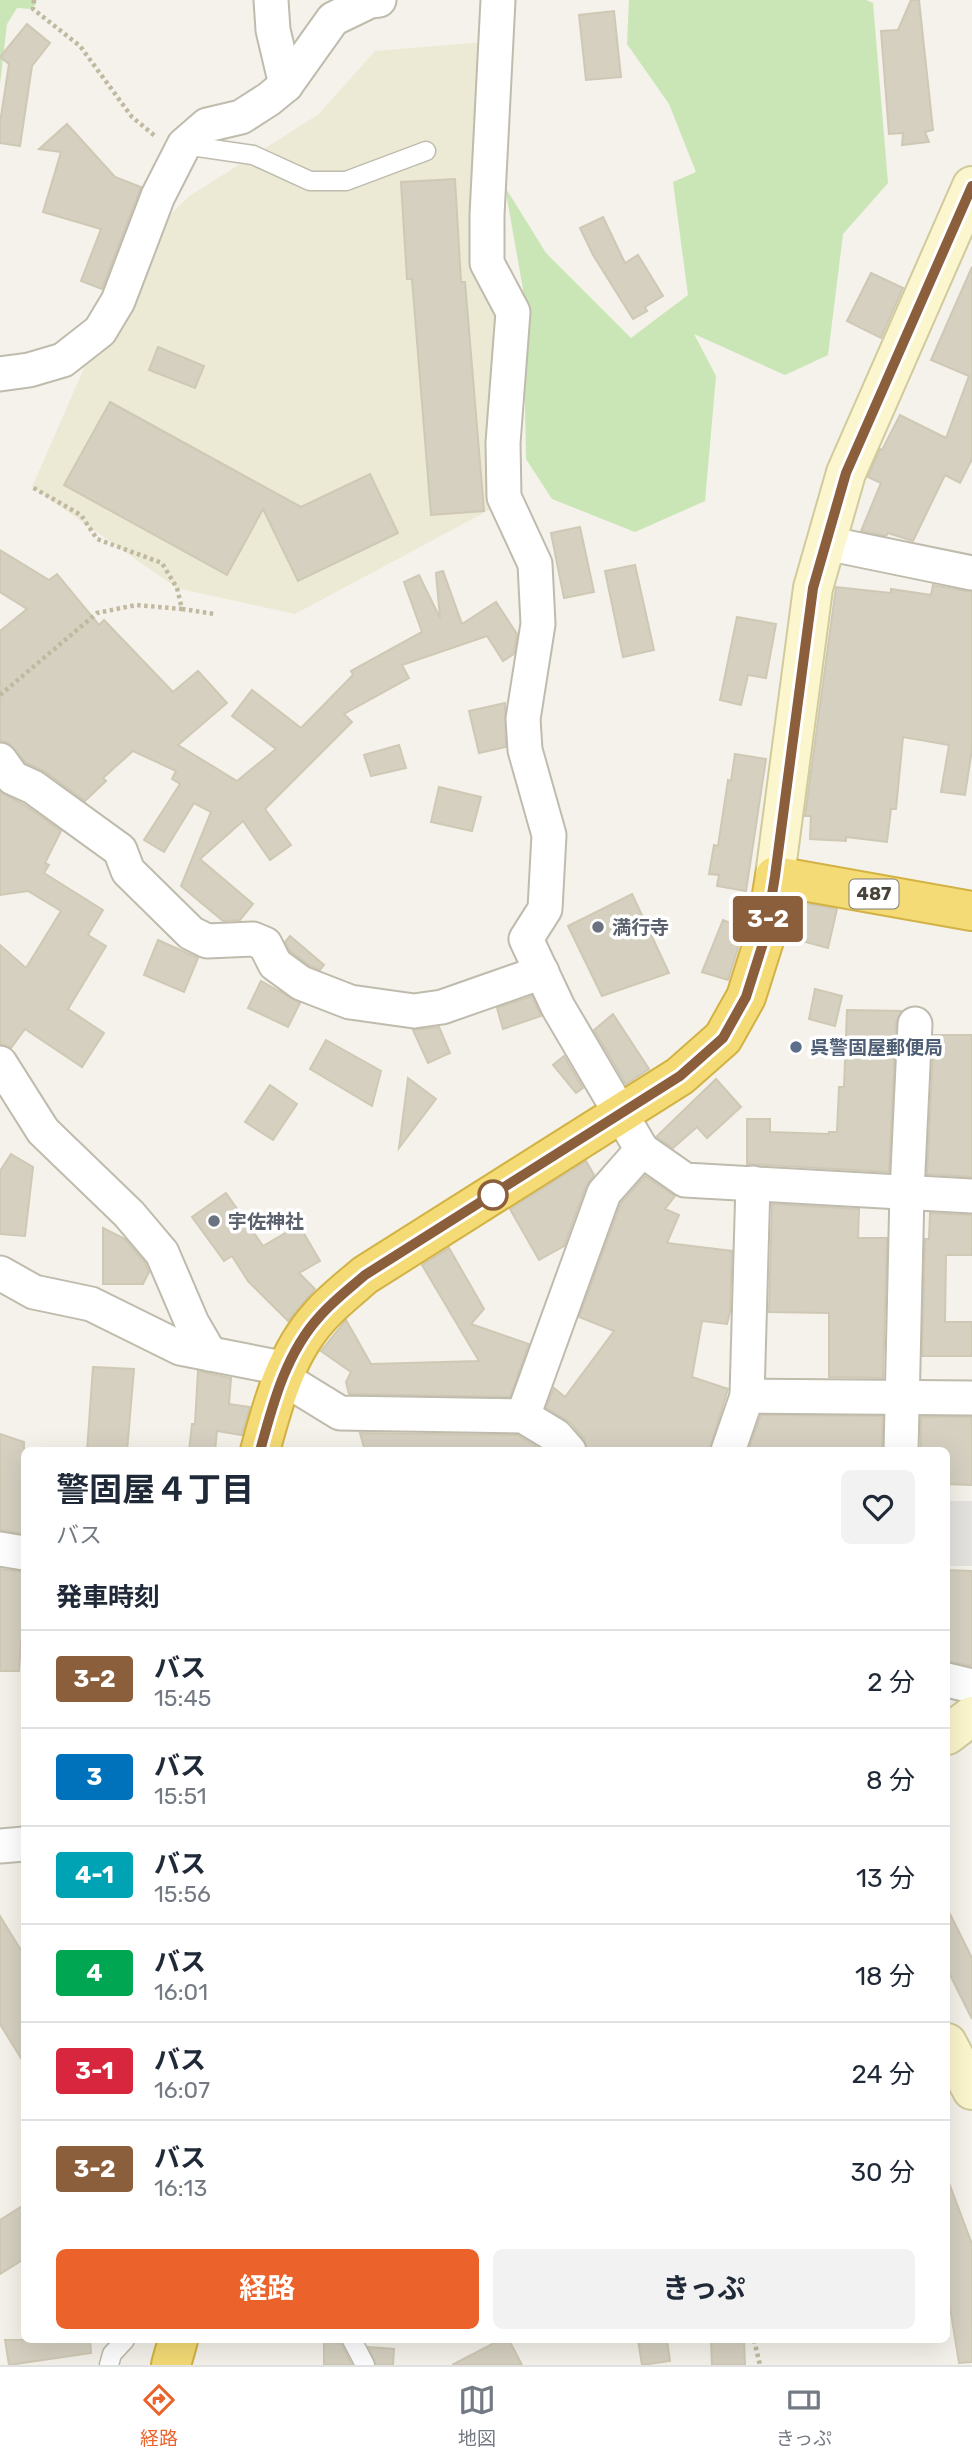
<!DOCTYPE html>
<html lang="ja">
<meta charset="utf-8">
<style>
body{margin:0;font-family:Rubik,"Noto Sans JP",sans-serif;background:#f2f2f3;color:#1f2937;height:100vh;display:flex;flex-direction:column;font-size:26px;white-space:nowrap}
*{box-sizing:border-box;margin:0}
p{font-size:23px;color:#747a83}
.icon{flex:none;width:38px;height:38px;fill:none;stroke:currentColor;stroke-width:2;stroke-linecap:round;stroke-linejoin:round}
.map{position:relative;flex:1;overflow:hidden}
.drawer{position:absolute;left:21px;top:1447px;width:929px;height:896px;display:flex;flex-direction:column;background:#fff;border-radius:10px;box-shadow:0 7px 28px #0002}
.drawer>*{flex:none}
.badge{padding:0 14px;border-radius:5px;font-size:24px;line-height:46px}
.map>.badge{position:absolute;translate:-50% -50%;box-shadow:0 0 0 4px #fff}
h2{padding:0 35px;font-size:26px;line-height:63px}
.round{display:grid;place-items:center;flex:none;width:74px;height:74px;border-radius:10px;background:#f2f2f3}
.headline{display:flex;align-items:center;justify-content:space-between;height:119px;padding:0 35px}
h1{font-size:33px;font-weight:700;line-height:52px}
.primary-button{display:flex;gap:14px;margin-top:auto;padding:14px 35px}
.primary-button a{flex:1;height:80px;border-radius:10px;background:#eb622a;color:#fff;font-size:28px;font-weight:700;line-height:80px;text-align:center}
.primary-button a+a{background:#f2f2f3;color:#1f2937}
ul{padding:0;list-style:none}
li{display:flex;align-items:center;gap:21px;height:98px;padding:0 35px;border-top:2px solid #e0e1e3}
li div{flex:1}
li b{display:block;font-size:26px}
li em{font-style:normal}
li .badge{min-width:77px;font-weight:700;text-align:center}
.menu{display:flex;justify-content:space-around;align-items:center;height:98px;border-top:2px solid #e0e1e3;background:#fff;font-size:19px;color:#747a83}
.menu a{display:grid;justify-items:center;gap:4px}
.menu .current{color:#eb622a}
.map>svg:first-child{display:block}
.education{fill:#ece9d5}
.green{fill:#cae5b6}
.parking{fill:#e3e2de}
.building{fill:#d5d0c0;stroke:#cfc8b4;stroke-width:2}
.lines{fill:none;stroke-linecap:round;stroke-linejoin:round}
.lane-casing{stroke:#bfbbad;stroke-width:21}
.street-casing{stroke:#bfbbad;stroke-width:37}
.secondary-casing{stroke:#d0ca9d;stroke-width:42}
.highway-casing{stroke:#d3b245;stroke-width:42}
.path{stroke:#c0b9a0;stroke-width:4.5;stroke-dasharray:3.5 3.5;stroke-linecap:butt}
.lane{stroke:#fff;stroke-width:18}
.street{stroke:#fff;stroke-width:33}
.secondary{stroke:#fbf6cd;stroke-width:38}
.highway{stroke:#f4db75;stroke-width:38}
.line-casing{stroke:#fff;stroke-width:16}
.line{stroke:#8b5e3c;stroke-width:10}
.worship-dot{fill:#6b7280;stroke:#fff;stroke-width:2.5}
.service-dot{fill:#5c6f8a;stroke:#fff;stroke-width:2.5}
.stop-dot{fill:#fff;stroke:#8b5e3c;stroke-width:3.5}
.labels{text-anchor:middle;stroke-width:7;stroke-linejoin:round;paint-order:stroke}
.shield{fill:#fff;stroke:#7f7c74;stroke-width:2}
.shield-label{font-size:18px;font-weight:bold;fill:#484439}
.worship-label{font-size:19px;font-weight:bold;fill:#5b616d;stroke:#fff;text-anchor:start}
.service-label{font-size:19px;font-weight:bold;fill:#4e5e75;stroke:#fff;text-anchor:start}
</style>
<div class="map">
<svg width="972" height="2365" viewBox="0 0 972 2365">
<rect width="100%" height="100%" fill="#f4f2ea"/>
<path class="education" d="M497 41 503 443 489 510 295 614 177 588 32 487 136 250 188 197 319 114 375 51Z"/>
<g class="green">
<path d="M0 0H37L33 9 17 8 7 24 0 84Z"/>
<path d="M629 0H866L873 3 888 183 843 234 828 355 785 375 694 334 716 376 705 501 635 532 552 499 526 459 523 289 505 187 546 253 631 338 688 295 673 182 696 172 669 104 627 44Z"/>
</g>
<rect class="parking" x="947" y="1501" width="25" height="65"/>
<g class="building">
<path d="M911 0H919L933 130 925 132 929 142 902 145 903 133 889 134 881 31 898 30Z"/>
<path d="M614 11 621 77 586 80 579 15Z"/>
<path d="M27 24 50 43 32 66 20 146 0 143V123L9 64 0 57Z"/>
<path d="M67 124 115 177 141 187 102 289 81 281 101 229 43 212 61 152 39 149Z"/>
<path d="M455 179 461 282H465L484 511 431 515 412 279H407L401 182Z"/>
<path d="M603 217 625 263 638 255 663 296 645 307 647 311 633 319 593 255 580 228Z"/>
<path d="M972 267V459L960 483 945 475 913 541 888 533 886 536 861 531 881 483 868 477 880 449 882 450 900 415 946 438 969 376 931 360Z"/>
<path d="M871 273 903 288 881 338 847 321Z"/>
<path d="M158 347 204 366 195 388 149 370Z"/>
<path d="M110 402 301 507 370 474 398 533 298 581 263 509 227 575 64 485Z"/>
<path d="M580 527 594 592 564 598 551 533Z"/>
<path d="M0 550 49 580 57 574 99 625 104 620 173 692 198 671 227 703 178 745 237 781 276 749 232 716 252 690 301 728 353 675 351 671 422 632 404 582 419 575 440 618 436 573 443 571 462 624 496 602 517 634 514 654 503 661 487 636 402 665 409 678 344 714 352 722 265 809 291 845 270 860 243 821 200 859 253 904 240 920 223 921 181 886 211 812 194 803 164 852 144 840 180 784 172 779 176 771 133 751 103 778 106 781 85 801 44 771 26 763 8 743 0 741V631L27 609 0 592Z"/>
<path d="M635 565 654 650 623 657 605 571Z"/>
<path d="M933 585 972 592V749L965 795 941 792 949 745 903 737 896 809H891L887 842 846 837V841L810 839 811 816H805L836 587 891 593V589L931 595Z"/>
<path d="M737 617 776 624 766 678 748 675 741 705 720 700Z"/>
<path d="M505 703 506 747 479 753 469 711Z"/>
<path d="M399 745 406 768 371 776 364 755Z"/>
<path d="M735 754 766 759 746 891 717 886 719 875 709 874 714 845 718 846 728 780 731 781Z"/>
<path d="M439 787 481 797 472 831 431 822Z"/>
<path d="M0 792 23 804 61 831 45 863 49 865 44 873 103 910 88 935 106 946 68 1009 104 1033 82 1067 25 1029 11 1048 0 1044V945L26 968 61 911 28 891 0 895Z"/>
<path d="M632 894 669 973 602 996 568 926Z"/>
<path d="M804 903 837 909 828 948 787 937 792 909Z"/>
<path d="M723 920 744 929 728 980 702 972Z"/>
<path d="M290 936 324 965 320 970 310 966 290 951 285 942Z"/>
<path d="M158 940 198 958 184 992 144 975Z"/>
<path d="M261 981 300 1003 288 1027 248 1008Z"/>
<path d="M815 989 842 996 835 1026 809 1019Z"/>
<path d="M532 996 541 1016 503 1029 497 1008Z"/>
<path d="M847 1010 902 1011 896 1023 889 1172 747 1164V1119H770V1132L829 1134V1132H837L839 1087H844Z"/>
<path d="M613 1014 649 1069 626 1084 594 1030Z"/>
<path d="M439 1027 450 1053 428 1063 413 1030Z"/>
<path d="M934 1035H972V1177L927 1174Z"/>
<path d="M326 1040 381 1071 372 1106 310 1069Z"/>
<path d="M564 1056 583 1088 576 1093 553 1065Z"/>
<path d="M408 1078 436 1099 399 1148Z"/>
<path d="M716 1079 741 1107 707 1138 697 1127 673 1148 656 1137Z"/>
<path d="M270 1085 297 1104 273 1140 245 1122Z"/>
<path d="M11 1154 33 1167 25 1236 0 1234V1171Z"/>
<path d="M586 1161 594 1175 586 1186 564 1246 539 1260 510 1209Z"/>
<path d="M645 1176 675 1196 665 1209 679 1215 667 1243 732 1251 730 1312 727 1324 702 1321 692 1377 728 1389 709 1451H588L584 1439 571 1423 546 1408 554 1388 565 1397 614 1331 579 1317 621 1203Z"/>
<path d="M226 1193 263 1246 299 1225 320 1261 299 1273 315 1289 288 1321 248 1281 232 1256 224 1261 192 1217Z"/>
<path d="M772 1204 859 1209 858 1238H887L883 1378 829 1377V1313L769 1312Z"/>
<path d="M930 1213 972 1215V1255H946L945 1322H972V1356H922L925 1239H929Z"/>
<path d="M103 1228 125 1239 145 1263 149 1272 143 1284H103Z"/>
<path d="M449 1248 484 1309 471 1324 529 1344 510 1397 349 1394 346 1382 351 1372 321 1351 346 1320 371 1364 479 1361 422 1265Z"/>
<path d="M93 1367 134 1369 127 1451H87Z"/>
<path d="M198 1371 231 1378 229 1404 250 1407 242 1435 217 1431 215 1451H189L192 1424H195Z"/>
<path d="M761 1415 883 1416 882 1448H859V1451H748Z"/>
<path d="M921 1417H972V1485L947 1484V1451H921Z"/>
<path d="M360 1433 517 1435 543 1451H365Z"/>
<path d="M0 1434 24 1442V1534L0 1530Z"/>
<path d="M0 1569 24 1572 22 1616H24V1641H21L19 1671H0Z"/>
<path d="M947 1570 972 1571V1666L947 1661Z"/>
<path d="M947 1908 972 1958V2019L947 1969Z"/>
<path d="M0 1916 24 1955V2063L0 2024Z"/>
<path d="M947 2183H949L972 2244V2362L959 2363 947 2289Z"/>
<path d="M24 2205V2259L0 2274V2220Z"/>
<path d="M5 2340H90L91 2353 9 2365Z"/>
<path d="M500 2340H509L522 2365H452Z"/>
<path d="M638 2340H667L670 2361 642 2365Z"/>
<path d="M711 2340H744L745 2365H712Z"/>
<path d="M324 2341 341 2343 352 2365H324Z"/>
<path d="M368 2347 394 2349 393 2365H376Z"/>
</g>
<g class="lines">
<defs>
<g id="lane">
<path d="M184 145 253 155 310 181H346L426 151"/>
<path d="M352 2340 365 2365"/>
<path d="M109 2365 112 2354 125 2340"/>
</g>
<g id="street">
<path d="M271 0 273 30 286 85"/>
<path d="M498 0 487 215V263L513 312 503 443 504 497 535 564 538 624 523 719 525 750 549 835 545 909 526 939 558 1007 642 1150 685 1180 972 1196"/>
<path d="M0 374 29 370 63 360 100 331 118 301 158 196 184 145 207 125 241 117 269 99 286 85 333 19 370 1 379 0"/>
<path d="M826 543 972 573"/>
<path d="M0 760 13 778 33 787 120 850 128 871 191 933 207 941 253 939 265 944 275 964 301 983 350 1002 414 1011 442 1007 542 972"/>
<path d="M0 1063 43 1131 129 1214 162 1253 192 1323 210 1354"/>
<path d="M0 1273 34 1292 91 1304 180 1348 287 1369"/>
<path d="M283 1378 340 1413 523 1416 556 1436 569 1451"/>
<path d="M747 1396 972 1398"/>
<path d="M523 1416 604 1193 642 1150"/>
<path d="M728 1451 747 1396 753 1183"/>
<path d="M901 1451 907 1192 915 1024"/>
<path d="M0 1549 24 1553"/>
<path d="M947 1680 972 1686"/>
<path d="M0 1846 24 1844"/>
</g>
<g id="secondary">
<path d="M775 876 813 588 846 473 972 186"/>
<path d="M947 1735 972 1716"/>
<path d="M947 2043 972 2090"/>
</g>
<g id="highway">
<path d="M260 1451C273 1403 286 1353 320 1316 333 1301 350 1288 365 1275L680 1076 723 1038 746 997 765 937 775 876 972 911"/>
<path d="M171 2365 178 2340"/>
</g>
</defs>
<use href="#lane" class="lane-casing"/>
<use href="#street" class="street-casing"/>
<use href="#secondary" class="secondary-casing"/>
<use href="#highway" class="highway-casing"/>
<g class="path">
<path d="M34 0 33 9 80 46 132 117 155 136"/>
<path d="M182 609 215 614"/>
<path d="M0 695 97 613 136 605 182 609 177 588 162 563 97 539 81 515 32 487"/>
<path d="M754 2340 760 2365"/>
</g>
<use href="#lane" class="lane"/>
<use href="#street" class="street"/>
<use href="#secondary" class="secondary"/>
<use href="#highway" class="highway"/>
</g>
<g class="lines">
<defs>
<path id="line" d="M260 1451C273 1403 286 1353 320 1316 333 1301 350 1288 365 1275L680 1076 723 1038 746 997 765 937 775 876 813 588 846 473 972 186"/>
</defs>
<use href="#line" class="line-casing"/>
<use href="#line" class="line"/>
</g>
<g class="worship-dot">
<circle cx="598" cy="927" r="7"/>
<circle cx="214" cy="1221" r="7"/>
</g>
<circle class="service-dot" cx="796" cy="1047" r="7"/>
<circle class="stop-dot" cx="493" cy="1195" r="14"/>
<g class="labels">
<rect class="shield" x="849.5" y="879.5" width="49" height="29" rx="5"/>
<g class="shield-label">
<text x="874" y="900">487</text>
</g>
<g class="worship-label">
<text x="612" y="934">満行寺</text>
<text x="228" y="1228">宇佐神社</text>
</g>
<g class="service-label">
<text x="810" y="1054">呉警固屋郵便局</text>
</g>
</g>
</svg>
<b class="badge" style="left:768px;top:919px;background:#8b5e3c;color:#fff">3-2</b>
<section class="drawer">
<div class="headline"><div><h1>警固屋４丁目</h1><p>バス</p></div><a class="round"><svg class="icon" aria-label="heart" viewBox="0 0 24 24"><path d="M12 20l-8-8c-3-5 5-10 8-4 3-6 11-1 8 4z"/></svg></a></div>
<h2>発車時刻</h2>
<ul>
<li><span class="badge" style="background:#8b5e3c;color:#fff">3-2</span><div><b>バス</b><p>15:45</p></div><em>2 分</em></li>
<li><span class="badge" style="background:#0072bc;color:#fff">3</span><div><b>バス</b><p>15:51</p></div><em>8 分</em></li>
<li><span class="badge" style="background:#00a3b4;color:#fff">4-1</span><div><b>バス</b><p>15:56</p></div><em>13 分</em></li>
<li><span class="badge" style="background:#00a651;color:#fff">4</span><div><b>バス</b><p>16:01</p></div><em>18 分</em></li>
<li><span class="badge" style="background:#d7263d;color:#fff">3-1</span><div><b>バス</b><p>16:07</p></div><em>24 分</em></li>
<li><span class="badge" style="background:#8b5e3c;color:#fff">3-2</span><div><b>バス</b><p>16:13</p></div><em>30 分</em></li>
</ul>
<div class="primary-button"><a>経路</a><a>きっぷ</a></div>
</section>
</div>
<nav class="menu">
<a class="current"><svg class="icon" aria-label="directions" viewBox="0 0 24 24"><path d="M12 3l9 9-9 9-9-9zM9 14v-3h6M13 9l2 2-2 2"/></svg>経路</a>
<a><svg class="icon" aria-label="map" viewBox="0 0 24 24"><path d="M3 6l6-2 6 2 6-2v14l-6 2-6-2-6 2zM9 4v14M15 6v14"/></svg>地図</a>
<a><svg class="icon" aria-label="tickets" viewBox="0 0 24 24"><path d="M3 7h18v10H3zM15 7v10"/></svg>きっぷ</a>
</nav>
